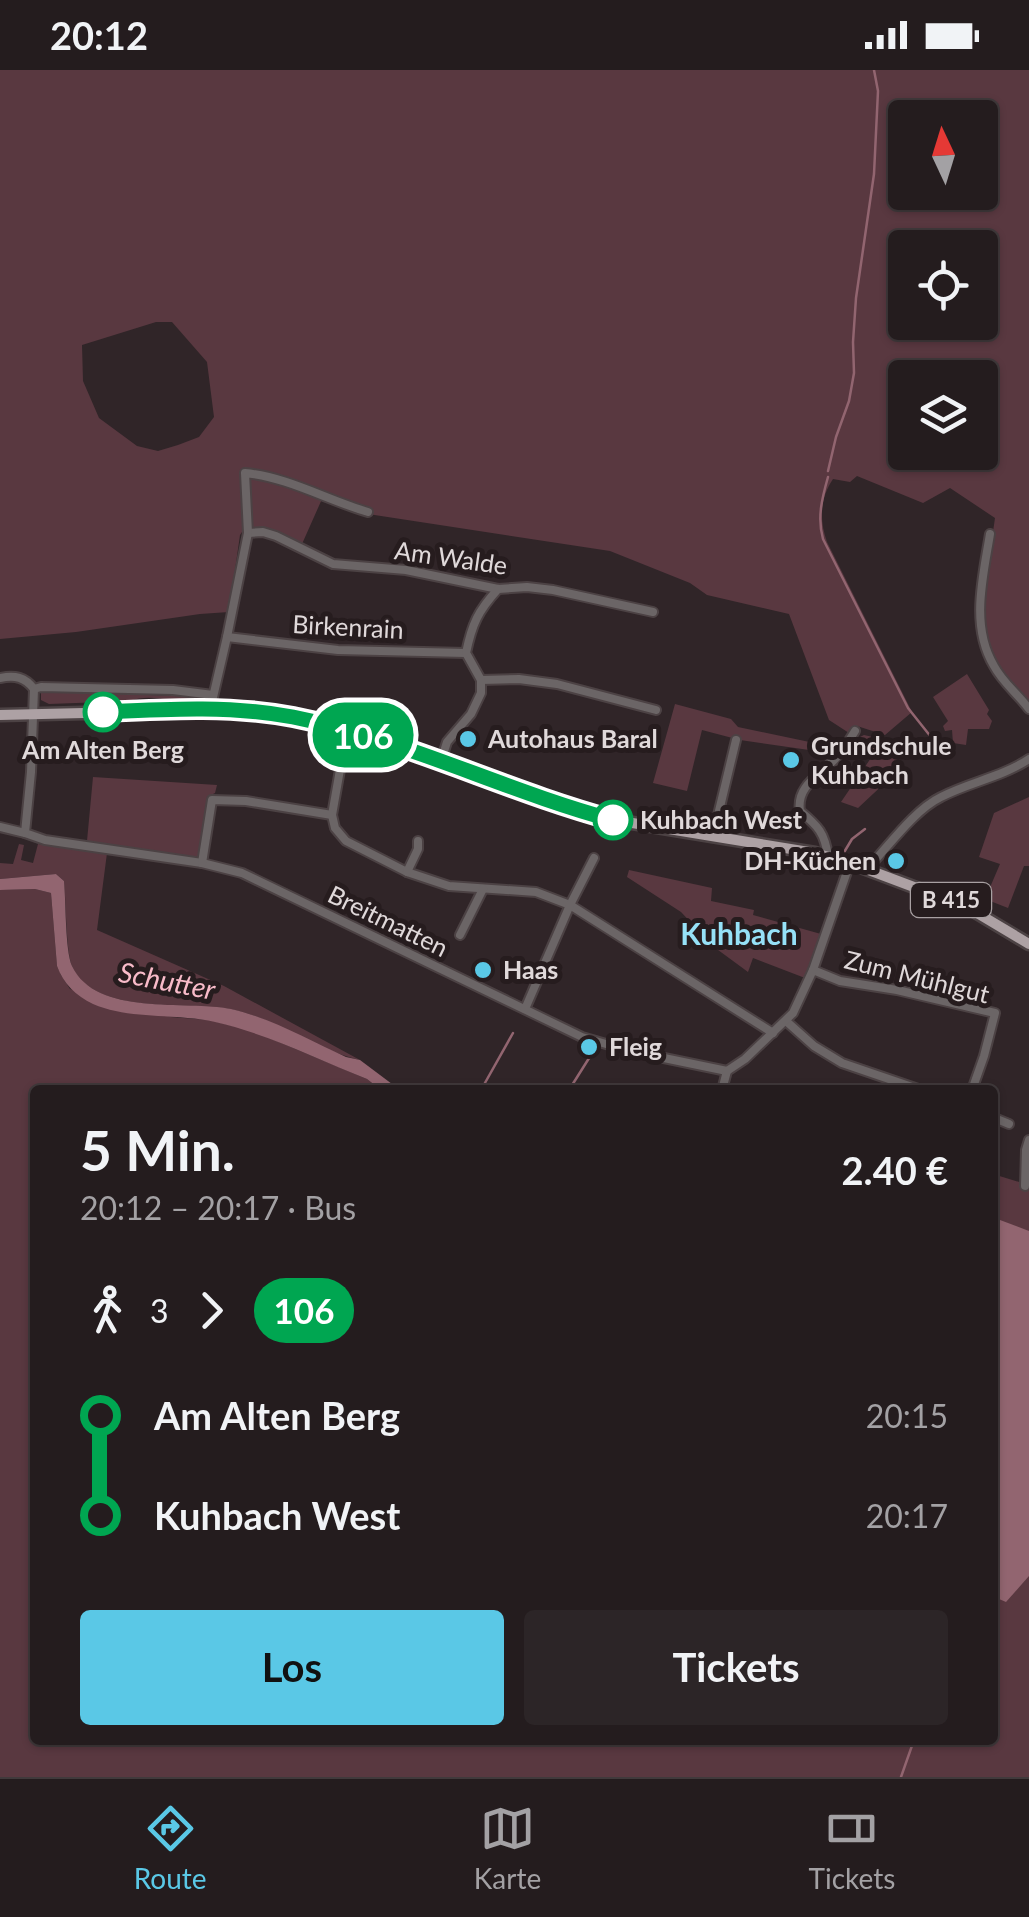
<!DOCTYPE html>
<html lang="de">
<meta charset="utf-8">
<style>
body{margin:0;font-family:Lato,sans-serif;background:#2c2527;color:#f1f3f6;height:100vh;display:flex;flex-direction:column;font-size:38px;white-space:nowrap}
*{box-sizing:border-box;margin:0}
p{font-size:32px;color:#a3a1a4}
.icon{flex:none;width:55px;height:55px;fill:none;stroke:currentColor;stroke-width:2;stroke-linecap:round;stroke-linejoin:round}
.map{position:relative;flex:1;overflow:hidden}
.panel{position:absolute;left:30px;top:1015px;width:968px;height:660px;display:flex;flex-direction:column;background:#241c1e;border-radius:10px;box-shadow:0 2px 8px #0004,0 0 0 2px #413a3c}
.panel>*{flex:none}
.badge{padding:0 20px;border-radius:32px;font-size:35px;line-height:65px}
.needle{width:65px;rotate:356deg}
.buttons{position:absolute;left:888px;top:30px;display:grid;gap:20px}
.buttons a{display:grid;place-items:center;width:110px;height:110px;border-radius:10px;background:#241c1e;box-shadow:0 2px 8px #0004,0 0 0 2px #413a3c;font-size:50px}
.map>.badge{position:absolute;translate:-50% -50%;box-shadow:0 0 0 5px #fff}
.legs{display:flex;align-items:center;gap:15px;height:110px;padding:0 50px;font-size:32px}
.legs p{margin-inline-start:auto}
.head{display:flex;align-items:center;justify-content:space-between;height:170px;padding:0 50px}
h1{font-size:55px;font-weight:700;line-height:75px}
.cta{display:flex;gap:20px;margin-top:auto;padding:20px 50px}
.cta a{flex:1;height:115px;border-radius:10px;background:#5ac8e6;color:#111;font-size:40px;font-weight:700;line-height:115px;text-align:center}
.cta a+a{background:#2c2527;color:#f1f3f6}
ul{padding:0 50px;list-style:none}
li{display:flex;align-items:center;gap:35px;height:100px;font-size:38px}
li i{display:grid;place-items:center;width:15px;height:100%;margin:0 12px;background:currentColor}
li i::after{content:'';width:25px;height:25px;margin:-12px;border:8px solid;border-radius:50%;background:#241c1e}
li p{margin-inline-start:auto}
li:first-child i{background:linear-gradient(#0000 50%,currentColor 0)}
li:last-child i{background:linear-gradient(currentColor 50%,#0000 0)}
.status{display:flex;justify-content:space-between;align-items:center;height:70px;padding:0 50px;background:#241c1e;direction:ltr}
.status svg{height:28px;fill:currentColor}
.tabs{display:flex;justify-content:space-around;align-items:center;height:140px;border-top:2px solid #413a3c;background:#241c1e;font-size:28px;color:#a3a1a4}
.tabs a{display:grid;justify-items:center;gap:5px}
.tabs .active{color:#5ac8e6}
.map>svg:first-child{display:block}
.green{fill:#593840;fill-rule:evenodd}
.water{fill:#926570}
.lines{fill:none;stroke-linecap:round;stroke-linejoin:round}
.stream{stroke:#926570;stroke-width:2.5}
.minor-casing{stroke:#4c4244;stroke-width:12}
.major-casing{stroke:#4c4244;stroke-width:15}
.minor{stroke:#6b6566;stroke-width:8}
.major{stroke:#ada1a4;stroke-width:10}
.line-1-casing{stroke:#fff;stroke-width:22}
.line-1{stroke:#00a651;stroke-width:15}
.stop-1-dot{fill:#fff;stroke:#00a651;stroke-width:5}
.poi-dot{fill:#5ac8e6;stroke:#261c1e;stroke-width:4}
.labels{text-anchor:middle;stroke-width:10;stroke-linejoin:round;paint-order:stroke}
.shield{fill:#261c1e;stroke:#a8a0a2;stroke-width:2.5}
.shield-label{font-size:22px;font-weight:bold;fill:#e0d9da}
.street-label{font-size:25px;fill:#e0d9da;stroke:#261c1e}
.poi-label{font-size:25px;font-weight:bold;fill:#e0d9da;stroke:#261c1e;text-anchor:start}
.stop-label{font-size:25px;font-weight:bold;fill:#e0d9da;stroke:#261c1e}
.water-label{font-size:28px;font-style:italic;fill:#f8bbc9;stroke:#261c1e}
.quarter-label{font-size:30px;font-weight:bold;fill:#96e1f7;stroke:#261c1e}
</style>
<div class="status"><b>20:12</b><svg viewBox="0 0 49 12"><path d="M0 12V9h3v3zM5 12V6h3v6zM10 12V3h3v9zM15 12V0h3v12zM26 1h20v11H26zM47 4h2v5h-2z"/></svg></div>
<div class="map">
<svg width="1029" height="1707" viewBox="0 0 1029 1707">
<rect width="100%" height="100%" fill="#302528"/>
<g class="green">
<path d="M0 0H1029V636C1019 624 1007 612 999 598 972 557 989 494 995 448L950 418 923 433 857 406 850 412 833 409C820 428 819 450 827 472L912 642 885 665 857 656 849 663 829 650 789 544 707 525 690 513 610 481 368 444 322 429 302 474 269 459H244L240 465 229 542 200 544 76 562 0 569ZM905 48H980V122H905ZM905 178H980V252H905ZM156 252H172L207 292 214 347 199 367 178 375 158 381 137 376 99 348 83 311 82 275ZM905 308H980V382H905Z"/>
<path d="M967 604 989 640 987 644 992 651 989 659H968L966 675 953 673 952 660 945 661 943 656 948 651 933 627Z"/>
<path d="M41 621 202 627 208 630C183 639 156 621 130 631L49 634 41 630Z"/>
<path d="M675 634 731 649 738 657 819 674 816 681 740 670 702 660 687 721 653 713Z"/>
<path d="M864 665C879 668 894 674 901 688L889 709 858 738 841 732 875 682 858 672 860 667Z"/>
<path d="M93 707 217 715 215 723 207 727 199 788 87 771Z"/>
<path d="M1029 727V796H1024L1008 838 985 829 1000 794 979 787 994 743Z"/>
<path d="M19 774 24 775 21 790 33 793 38 774 107 783 97 860 224 916 360 990C315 980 276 948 230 939 186 931 94 946 72 896 66 882 66 830 64 811L56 804 0 809V793L13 794Z"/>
<path d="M629 800 712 818 711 831 754 840 753 845 821 864 805 908 753 888 748 902 714 877 681 842 627 807Z"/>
<path d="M35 819 51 823 57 896 61 905 70 919 171 947 209 950 253 961 367 1009 381 1020H35V1670H992L993 1472 1029 1438V1707H0V820Z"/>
<path d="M993 1104 1029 1115V1171L993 1159Z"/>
</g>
<g class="water">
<path d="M56 804 64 811C66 831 65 880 72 896 96 947 186 930 231 939 271 948 309 970 346 987L360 990 400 1020H381L367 1009C317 989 268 964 215 952 176 943 130 950 93 934 76 926 63 913 57 896L51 823 35 819 0 820V809Z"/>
<path d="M992 1147 1029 1161V1506L1006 1532 992 1526Z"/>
</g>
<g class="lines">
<g class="stream">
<path d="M828 401 836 367 849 331 854 303 853 272 856 228 874 104 878 21 874 0"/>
<path d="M828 407C822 428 817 448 823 469L908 638 935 672"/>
<path d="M843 784 852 769 865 759"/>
<path d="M481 1020 513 963"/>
<path d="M569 1020 591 985"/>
<path d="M901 1707 914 1670"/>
</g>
<defs>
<g id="minor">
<path d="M248 463 263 462 276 466 333 494 406 500 498 519 527 517 553 520 653 542"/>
<path d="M990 464C983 507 970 556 994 596 1003 613 1018 624 1029 639"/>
<path d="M227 567 338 580 466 583"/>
<path d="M0 608C15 605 25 607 34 619"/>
<path d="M481 610 519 609 557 614 656 640"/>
<path d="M213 625 173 620 41 617 34 619 31 702 25 763 45 770 202 793 242 803 582 967 630 981 727 1001"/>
<path d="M210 640 227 567 248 463 245 403C288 407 327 430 368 442"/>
<path d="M347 660 332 745 335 758 346 771 407 802 449 816 536 822 570 835 773 963"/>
<path d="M441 691 447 672 471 644 481 623V610L466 583C472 554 478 541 498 519"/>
<path d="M0 757 25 763"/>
<path d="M713 766 736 670"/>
<path d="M828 787C825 763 818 756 800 741 796 716 820 705 835 689 843 681 849 671 855 661"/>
<path d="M202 793 212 730 246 731 332 745"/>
<path d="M867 799C888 777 914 740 941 727 970 712 1002 707 1029 689"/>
<path d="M407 802 418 779V771"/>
<path d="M460 865 483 819"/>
<path d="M813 900 840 911 897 920 995 943 984 986 972 1020"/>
<path d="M525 939 570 835 594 788"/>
<path d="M786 951 814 976 842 993 921 1020"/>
<path d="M722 1020 727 1001 745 989 793 943 813 900 850 793"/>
<path d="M992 1047 1009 1054"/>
<path d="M1025 1116 1026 1080 1029 1070"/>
</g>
<path id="major" d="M0 645 210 640 256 642 295 648 370 667 441 691 553 733 608 749 815 783 850 793 967 837 1029 874"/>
</defs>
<use href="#minor" class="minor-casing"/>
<use href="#major" class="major-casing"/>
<use href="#minor" class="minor"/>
<use href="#major" class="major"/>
</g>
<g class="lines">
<defs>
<path id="line-1" d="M103 642C165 639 231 635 293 647 404 669 505 721 613 750"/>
</defs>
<use href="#line-1" class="line-1-casing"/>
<use href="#line-1" class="line-1"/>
</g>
<g class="stop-1-dot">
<circle cx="103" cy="642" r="18"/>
<circle cx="613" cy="750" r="18"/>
</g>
<g class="poi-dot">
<circle cx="468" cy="669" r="10"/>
<circle cx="791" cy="690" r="10"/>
<circle cx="896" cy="791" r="10"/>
<circle cx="483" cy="900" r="10"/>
<circle cx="589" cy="977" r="10"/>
</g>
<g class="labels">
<rect class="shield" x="911" y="813" width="80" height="34" rx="8"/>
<g class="shield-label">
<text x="951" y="838">B 415</text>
</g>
<g class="street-label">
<text transform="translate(451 488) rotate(8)" y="9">Am Walde</text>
<text transform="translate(348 557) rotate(3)" y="9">Birkenrain</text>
<text transform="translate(388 851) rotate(26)" y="9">Breitmatten</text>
<text transform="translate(917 907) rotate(14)" y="9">Zum Mühlgut</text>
</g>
<g class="poi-label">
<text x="488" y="678">Autohaus Baral</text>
<text x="811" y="685">Grundschule<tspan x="811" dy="29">Kuhbach</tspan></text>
<text x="876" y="800" text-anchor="end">DH-Küchen</text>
<text x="503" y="909">Haas</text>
<text x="609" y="986">Fleig</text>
</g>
<g class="stop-label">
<text x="103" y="689">Am Alten Berg</text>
<text x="640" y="759" text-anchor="start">Kuhbach West</text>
</g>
<g class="water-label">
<text transform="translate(167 911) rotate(11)" y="10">Schutter</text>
</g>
<g class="quarter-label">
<text x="739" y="875">Kuhbach</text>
</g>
</g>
</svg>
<div class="buttons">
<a><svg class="needle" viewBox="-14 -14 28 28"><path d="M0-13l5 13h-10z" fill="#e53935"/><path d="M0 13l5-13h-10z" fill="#a3a1a4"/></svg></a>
<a><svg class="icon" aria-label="locate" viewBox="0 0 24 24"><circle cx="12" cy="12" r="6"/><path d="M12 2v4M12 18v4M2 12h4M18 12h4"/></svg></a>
<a><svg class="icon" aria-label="layers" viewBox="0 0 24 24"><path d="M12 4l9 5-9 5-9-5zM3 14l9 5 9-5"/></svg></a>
</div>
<b class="badge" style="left:363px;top:665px;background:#00a651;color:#fff">106</b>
<section class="panel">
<div class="head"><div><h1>5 Min.</h1><p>20:12 – 20:17 · Bus</p></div><b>2.40 €</b></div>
<div class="legs"><svg class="icon" aria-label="walk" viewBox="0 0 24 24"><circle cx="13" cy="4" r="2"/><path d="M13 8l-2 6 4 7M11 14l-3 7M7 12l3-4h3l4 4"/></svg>3<svg class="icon" aria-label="forward" viewBox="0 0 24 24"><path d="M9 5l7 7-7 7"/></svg><b class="badge" style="background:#00a651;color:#fff">106</b></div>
<ul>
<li><i style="color:#00a651"></i><b>Am Alten Berg</b><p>20:15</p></li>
<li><i style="color:#00a651"></i><b>Kuhbach West</b><p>20:17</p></li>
</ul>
<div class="cta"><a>Los</a><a>Tickets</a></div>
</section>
</div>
<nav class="tabs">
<a class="active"><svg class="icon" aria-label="directions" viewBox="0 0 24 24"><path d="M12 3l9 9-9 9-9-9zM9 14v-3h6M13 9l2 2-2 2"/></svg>Route</a>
<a><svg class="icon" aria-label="map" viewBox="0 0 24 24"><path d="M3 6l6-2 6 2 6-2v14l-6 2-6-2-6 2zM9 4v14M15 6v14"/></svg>Karte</a>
<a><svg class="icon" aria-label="tickets" viewBox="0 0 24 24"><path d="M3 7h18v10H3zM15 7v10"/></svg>Tickets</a>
</nav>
